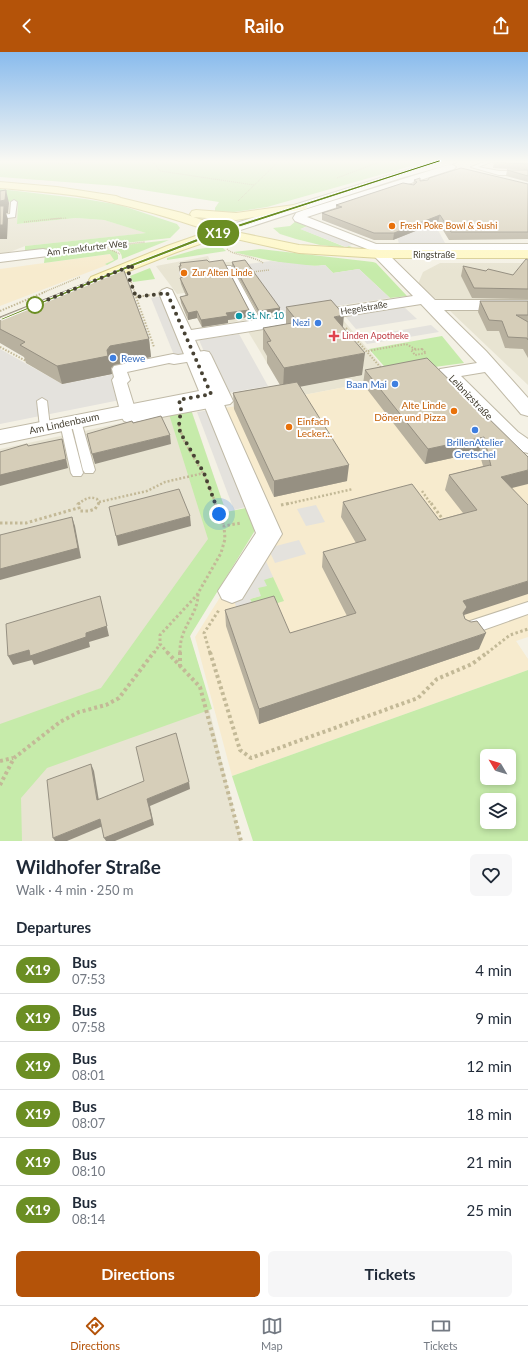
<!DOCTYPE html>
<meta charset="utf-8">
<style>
body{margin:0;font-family:Lato,sans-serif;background:#f6f6f7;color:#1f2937;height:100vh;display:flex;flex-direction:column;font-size:15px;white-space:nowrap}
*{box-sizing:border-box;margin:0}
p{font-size:13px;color:#747a83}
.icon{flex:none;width:22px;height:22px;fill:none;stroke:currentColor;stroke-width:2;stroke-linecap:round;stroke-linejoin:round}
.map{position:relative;height:789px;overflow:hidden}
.side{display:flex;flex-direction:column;background:#fff;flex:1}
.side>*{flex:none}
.badge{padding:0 8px;border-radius:13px;font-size:14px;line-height:26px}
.needle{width:26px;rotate:308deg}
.fabs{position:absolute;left:480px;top:697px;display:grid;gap:8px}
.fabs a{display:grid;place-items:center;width:36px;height:36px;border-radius:6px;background:#fff;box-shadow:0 2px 6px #0003;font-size:20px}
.you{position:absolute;width:20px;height:20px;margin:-10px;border:3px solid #fff;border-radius:50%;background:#1a73e8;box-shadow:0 0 0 6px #1a73e833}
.map>.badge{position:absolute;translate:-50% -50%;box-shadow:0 0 0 2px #fff}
h2{padding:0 16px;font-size:15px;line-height:36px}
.round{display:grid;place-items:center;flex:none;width:42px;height:42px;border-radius:6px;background:#f6f6f7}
.overview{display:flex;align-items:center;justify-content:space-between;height:68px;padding:0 16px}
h1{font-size:19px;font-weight:700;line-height:30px}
.primary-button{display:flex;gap:8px;margin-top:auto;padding:8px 16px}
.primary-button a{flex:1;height:46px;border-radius:6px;background:#b45309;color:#fff;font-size:16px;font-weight:700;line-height:46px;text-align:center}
.primary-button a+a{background:#f6f6f7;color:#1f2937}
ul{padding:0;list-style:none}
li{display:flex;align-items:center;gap:12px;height:48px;padding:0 16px;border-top:1px solid #e0e1e3}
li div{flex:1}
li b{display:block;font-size:15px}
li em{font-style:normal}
li .badge{min-width:44px;font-weight:700;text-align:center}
header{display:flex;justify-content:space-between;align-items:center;height:52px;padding:0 16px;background:#b45309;color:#fff;font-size:18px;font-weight:700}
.tab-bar{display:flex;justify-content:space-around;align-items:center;height:56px;border-top:1px solid #e0e1e3;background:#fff;font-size:11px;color:#747a83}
.tab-bar a{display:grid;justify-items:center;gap:2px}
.tab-bar .on{color:#b45309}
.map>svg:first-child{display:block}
.residential{fill:#e8e4d2}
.commercial{fill:#f7ebce}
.green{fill:#c6ebaa;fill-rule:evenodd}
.parking{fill:#e4e2dd}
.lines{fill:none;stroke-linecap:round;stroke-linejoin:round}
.service-casing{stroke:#c0baa7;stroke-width:2}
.pedestrian-casing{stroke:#c0baa7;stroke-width:2}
.minor-casing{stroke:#c0baa7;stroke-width:2}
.tertiary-casing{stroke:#c0baa7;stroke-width:2}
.secondary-casing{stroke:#d7cd91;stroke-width:2}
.path-far5{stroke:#c3b997;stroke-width:1;stroke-dasharray:1 1;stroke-linecap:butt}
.path-far4{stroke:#c3b997;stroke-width:1.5;stroke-dasharray:1 1;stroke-linecap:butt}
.path-far3{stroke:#c3b997;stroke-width:2;stroke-dasharray:1.5 1.5;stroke-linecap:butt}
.path-far2{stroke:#c3b997;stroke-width:2.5;stroke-dasharray:2 2;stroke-linecap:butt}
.path-far1{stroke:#c3b997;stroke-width:3;stroke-dasharray:2.5 2.5;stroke-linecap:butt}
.path{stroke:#c3b997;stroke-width:4;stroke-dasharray:3 3;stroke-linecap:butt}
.service{fill:#fff;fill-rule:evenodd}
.pedestrian{fill:#fff;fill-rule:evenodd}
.minor{fill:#fff;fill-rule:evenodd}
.tertiary{fill:#fff;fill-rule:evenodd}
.secondary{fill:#fff8c3;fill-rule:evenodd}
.wall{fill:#b8b19f}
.shaded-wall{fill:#969082}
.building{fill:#d6ceb9;stroke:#969082}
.line{fill:#6b8e23;stroke:#fff}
.walk{stroke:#474234;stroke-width:4;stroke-dasharray:0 7.2}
.food-dot{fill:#e8710a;stroke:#fff;stroke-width:1.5}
.stop-dot{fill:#fff;stroke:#6b8e23;stroke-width:2}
.culture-dot{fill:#0f9aa8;stroke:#fff;stroke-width:1.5}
.shop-dot{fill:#3f7fe0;stroke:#fff;stroke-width:1.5}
.health-dot{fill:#e0444e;stroke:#fff;stroke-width:1.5}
.labels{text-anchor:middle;stroke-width:4;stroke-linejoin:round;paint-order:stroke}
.far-food-label{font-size:9px;fill:#c56008;stroke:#fff;text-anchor:start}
.far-street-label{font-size:9px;fill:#474234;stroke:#fff}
.far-culture-label{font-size:9px;fill:#0d838f;stroke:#fff;text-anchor:start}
.far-shop-label{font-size:9px;fill:#366cbe;stroke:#fff;text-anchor:end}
.far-health-label{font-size:9px;fill:#be3a42;stroke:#fff;text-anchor:start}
.shop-label{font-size:10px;fill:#366cbe;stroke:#fff;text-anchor:start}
.street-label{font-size:10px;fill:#474234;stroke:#fff}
.food-label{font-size:10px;fill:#c56008;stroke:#fff;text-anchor:end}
</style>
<header><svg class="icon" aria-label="back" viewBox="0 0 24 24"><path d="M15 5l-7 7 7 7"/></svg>Railo<svg class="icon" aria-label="share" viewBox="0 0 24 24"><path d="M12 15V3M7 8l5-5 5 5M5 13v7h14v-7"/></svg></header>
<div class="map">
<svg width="528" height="789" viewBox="0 0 528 789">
<rect width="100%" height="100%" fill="#f4f1e5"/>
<g class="residential">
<path d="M18 148 17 172 76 166 104 168 147 181 25 194 0 204V150Z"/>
<path d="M208 204 211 211 245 209 282 262 228 271 211 237 177 242 156 214Z"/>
<path d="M440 211H528V333L449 258 418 232 423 220Z"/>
<path d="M338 262 392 326 288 346 246 276Z"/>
<path d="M192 360 229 469 190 585 199 615 241 789H0V397L168 361Z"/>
</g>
<g class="commercial">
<path d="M111 202 114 208 105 212 107 213 0 254V217Z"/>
<path d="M392 326 528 420V585L516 589 528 607V618L232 724 195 585 261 480 211 358 288 346Z"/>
</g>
<g class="green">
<path d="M0 109H429L267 155 234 160 215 159V156L219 150 117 134 0 125Z"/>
<path d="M0 137 85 147 120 153 177 172 180 176 170 186 25 202V194L146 181 104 168 76 166 17 172 18 149 0 150Z"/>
<path d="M296 169 307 174 301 177 345 195 349 194 352 195 348 196 320 193 296 187 280 182 273 176 290 174Z"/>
<path d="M169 188 122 207C122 198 116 197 108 195Z"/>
<path d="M221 194 226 199 167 208V206L198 197Z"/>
<path d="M100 196 115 199 118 203V207L107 213 105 212 114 208 110 202 44 211 45 203Z"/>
<path d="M260 197 373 210 376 211 407 244 390 246 359 217 333 221 325 213C296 217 261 206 233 200Z"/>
<path d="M150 216 155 227 133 230 130 224Z"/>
<path d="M442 284 464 311 390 321 369 297Z"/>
<path d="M190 355 226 460 246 456 254 473V480L190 584 212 657 47 716 21 746 22 789H0V672L101 636 208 487 168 359Z"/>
<path d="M273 525 284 549 255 558 250 547 260 544 258 536 264 527Z"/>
<path d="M528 618V789H253L232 724ZM487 704H509V726H487ZM487 748H509V770H487Z"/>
</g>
<g class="parking">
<path d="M434 171 445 191 399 192 396 180Z"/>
<path d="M309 174 354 192 346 195 300 177Z"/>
<path d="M271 209 315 214 325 213 333 221 359 217 390 246 282 262 247 212Z"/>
<path d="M163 244 187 301 174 303 151 246Z"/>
<path d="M404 255 417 267 356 277 345 264Z"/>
<path d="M431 273 439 280 367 292 361 285Z"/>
<path d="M239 282 268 334 222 342 199 288Z"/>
<path d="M0 297 62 332 120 321 125 347 0 372Z"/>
<path d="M210 358 249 454 234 458 197 360Z"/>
<path d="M316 453 325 470 306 474 297 457Z"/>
<path d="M299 488 306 502 275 511 268 496Z"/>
<path d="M265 507 273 525 264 528 267 534 258 536 261 544 250 547 255 558 239 563 233 546 237 541 248 538 245 530Z"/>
</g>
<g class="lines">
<defs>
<g id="service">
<path d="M487 109H493L478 115 499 119H528V123H499L471 115Z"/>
<path d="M14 148 17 150 15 165 0 167V163L10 162 11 150Z"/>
<path d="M225 214H231L232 216 263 273 262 275H256L255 273 224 216Z"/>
<path d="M42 346 47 349 50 375 45 378 40 375 37 349Z"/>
<path d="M76 366 81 369 95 418 93 421H85L83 418 71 369Z"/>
<path d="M65 368 70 371 83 421 81 424H73L71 421 60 371Z"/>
<path d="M528 550V562L466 584 461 582 459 577 461 572Z"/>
</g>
<path id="pedestrian" d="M204 299 209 300 211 303 233 349 230 352 130 371 124 369 122 366 112 328 114 325 112 317 114 314 173 302 178 303ZM199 308 216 346 136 360 127 331 130 328 127 320 169 311 174 312Z"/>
<g id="minor">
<path d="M451 112 456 115 454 117 307 165 376 192H528V200H386L435 248H528V258H444L486 299 528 346V364L521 362 485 320 461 324 518 380 528 387V401L514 398 502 390 440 325 438 321 440 317 477 311 421 252 195 288 282 482 242 547 232 551 222 547 218 539 256 481 203 350 0 392V378L199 339 159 241 162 238 167 236 172 238 191 278 413 244 375 205 373 202 375 200 295 169 293 166 296 161 304 158Z"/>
<path d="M43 197 48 198 50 201 48 204 0 210V202Z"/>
</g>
<path id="tertiary" d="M441 109H457L455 111 404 125 225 183H217L215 180 217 177 396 121Z"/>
<g id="secondary">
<path d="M0 130 57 135 116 144 121 146 182 161 236 180 299 193 380 198H528V206H380L299 201 223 184 177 200 96 232 91 231 89 228 91 225 167 194 210 179C175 167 138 156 101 148 68 141 34 139 0 136Z"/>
<path d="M301 152 305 153 307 155 305 157 236 168 192 165 190 162 192 159 196 158 236 161Z"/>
</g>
</defs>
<use href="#service" class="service-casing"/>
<use href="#pedestrian" class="pedestrian-casing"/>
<use href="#minor" class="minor-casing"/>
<use href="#tertiary" class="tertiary-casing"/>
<use href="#secondary" class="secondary-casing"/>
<g class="path-far5">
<path d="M0 109 71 112 99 109"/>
<path d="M146 109 154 111 160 119 254 133"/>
<path d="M337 126 382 109"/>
<path d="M238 149 279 109"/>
<path d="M51 167 67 166"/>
</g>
<g class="path-far4">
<path d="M24 170 62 166"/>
<path d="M105 195 120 202"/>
<path d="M227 197C234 204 252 203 263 211"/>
<path d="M58 200 145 190"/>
<path d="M252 220 269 218"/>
<path d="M131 230 135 241"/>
<path d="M42 241 80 225"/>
</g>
<g class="path-far3">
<path d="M134 240 136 245 151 243"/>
<path d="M136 245 154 295"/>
<path d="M0 259 45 240"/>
<path d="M346 276 382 317"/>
<path d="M0 295 28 310"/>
<path d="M422 297 426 301 415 303 411 298Z"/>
<path d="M368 299 406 292 417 298"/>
</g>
<g class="path-far2">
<path d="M179 373 183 387 205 425 216 452"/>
<path d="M422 439 431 452"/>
<path d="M99 450 147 439 165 430 204 421"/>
<path d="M78 452C85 447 89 444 97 447L99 452"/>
<path d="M287 452 353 437"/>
</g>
<g class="path-far1">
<path d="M80 451 78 452 80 459H89L95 457 99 451"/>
<path d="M215 451 224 474"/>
<path d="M431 451 444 469"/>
<path d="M281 453 291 451"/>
<path d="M0 471H26L78 456"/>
<path d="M154 601 160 592"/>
<path d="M168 601 160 592V583L197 543 221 501 225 487 224 474 241 471"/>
<path d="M180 601C179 575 198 564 198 542"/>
<path d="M210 601 204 581 219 558"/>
<path d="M487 601 510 583 528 577"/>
</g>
<g class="path">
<path d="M167 600 200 635 241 789"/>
<path d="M180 600V614"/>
<path d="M210 600 240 698 251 706 418 646 437 627 472 612 488 600"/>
<path d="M0 709 13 706"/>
<path d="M0 733 14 706 60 670 79 660 106 653 119 646 154 600"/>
</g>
<use href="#service" class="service"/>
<use href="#pedestrian" class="pedestrian"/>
<use href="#minor" class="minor"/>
<use href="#tertiary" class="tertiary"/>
<use href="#secondary" class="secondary"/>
</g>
<g class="wall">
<path d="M528 109V118L493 116 494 110Z"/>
<path d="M507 118H528V130L506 124Z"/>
<path d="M414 128 420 129 528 132V187L449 188 438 170 393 188H374L322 168V161L336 157V153L413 133Z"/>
<path d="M528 208V247L472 246 461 224 463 214 486 219 513 223Z"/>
<path d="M209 210 249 258V265L228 268V271L202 275 197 266 188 268 181 251 180 245 186 244 181 232 180 226H181L179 221V214H180V211Z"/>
<path d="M232 210 280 256V260L259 263 232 214Z"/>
<path d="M480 249H528V306L523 297 505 296 499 279H487L478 260Z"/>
<path d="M286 255 343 276 362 323 300 334 347 429 274 445 234 357 233 341 280 333 267 311V304L263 297V276L286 272Z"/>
<path d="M0 265 149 287 151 305 114 313 111 316 112 322 62 332 26 311 24 305 0 291Z"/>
<path d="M365 318 528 405 512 436 464 563 465 567 479 597 259 672 226 574 225 558 290 581 347 564 322 515 323 500 356 491 341 465 343 450 439 468 463 461 445 438 449 423 483 414 479 400 425 412 363 332Z"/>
</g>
<g class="shaded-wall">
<path d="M6 138 9 151 8 161H6L8 167 7 187H0V149Z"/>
<path d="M440 163 438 170 393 188 394 181Z"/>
<path d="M280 256V260L259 263V259Z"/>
<path d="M249 258V265L228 268V271L202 275 201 268 226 261Z"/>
<path d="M197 259V266L188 268V261Z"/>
<path d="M344 263 342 284 334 265Z"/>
<path d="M149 287 151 305 114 313 111 316 112 322 62 332 57 314 107 298 110 294Z"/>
<path d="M365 301 362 323 283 338 284 316Z"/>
<path d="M170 383 171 392 95 412 92 402Z"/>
<path d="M484 385 479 400 425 412 428 397Z"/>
<path d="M62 387 68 416 0 434V423Z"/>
<path d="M349 413 347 429 274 445V429Z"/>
<path d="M528 418V432L496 440 501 425Z"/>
<path d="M190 464 191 474 118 494 116 484Z"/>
<path d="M72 465 75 474 81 506 0 528V517Z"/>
<path d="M528 529V542L464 563 461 570 463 549Z"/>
<path d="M100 544 109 584 89 590 90 595 34 613 32 608 13 613 8 604 86 581Z"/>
<path d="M486 581 479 597 259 672V657Z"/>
<path d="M91 712 94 719 100 755 97 748Z"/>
<path d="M189 730 190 737 150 754 154 773 115 789H106L104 786 147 747Z"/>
<path d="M100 767 103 774 67 789H55L53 786Z"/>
</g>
<g class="building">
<path d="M504 109H528V112L494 110Z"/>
<path d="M461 116 528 132V180H451L440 163 394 181H374L322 161 342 155 336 153 403 131 414 133 417 130 414 128 420 126V129L428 128 429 126Z"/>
<path d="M507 118H528V124Z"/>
<path d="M6 138 5 148 0 149V139Z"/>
<path d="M0 154H4L3 173H0Z"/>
<path d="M526 207 528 208V237L474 236 463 214 486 219 488 217 513 223Z"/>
<path d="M207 208 209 210 223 208 249 258 226 261 228 264 201 268 197 259 188 261 180 245 188 243 180 226 183 225 179 214H181L180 211Z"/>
<path d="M245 208 280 256 259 259 232 210Z"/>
<path d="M123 216 149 287 110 294 107 298 108 304 57 314 20 293 25 290 0 277V265Z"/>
<path d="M331 248 344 263 334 265 365 301 284 316 267 290 271 289 263 276 298 270 286 255Z"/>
<path d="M480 249H528V263H516L528 270V288L527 286 508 285 502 269 489 268Z"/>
<path d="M427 306 528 405V418L501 425 528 453V529L463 549 467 555 463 561 465 567 471 570 477 569 486 581 259 657 225 558 274 544 290 581 356 561 323 500 366 488 343 450 412 432 439 468 477 458 449 423 490 413 491 414 484 385 428 397 365 318Z"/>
<path d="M297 330 349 413 274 429 233 341Z"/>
<path d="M161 364 170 383 92 402 87 382 132 369 133 371Z"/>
<path d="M62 387 66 407 0 423V400L27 392 28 394Z"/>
<path d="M179 437 190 464 116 484 109 455Z"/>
<path d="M72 465 78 496 0 517V483Z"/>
<path d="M100 544 107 574 86 581V585L30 604 29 598 8 604 6 572Z"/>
<path d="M176 681 189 730 147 747 152 767 104 786 100 767 53 786 47 728 91 712 97 748 144 729 136 695Z"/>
</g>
<linearGradient id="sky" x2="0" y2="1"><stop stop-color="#89bbed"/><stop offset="0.5" stop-color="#faf9f3"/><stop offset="1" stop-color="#faf9f3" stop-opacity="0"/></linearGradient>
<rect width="528" height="219" fill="url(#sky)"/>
<path class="line" d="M439 108 442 109 215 183 134 214 2 268 0 267 131 212 211 181Z"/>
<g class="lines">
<path class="walk" d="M35 253 133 213 128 223 136 245 167 241 211 342 179 348 181 357 179 373 180 380 204 421 219 462"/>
</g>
<g class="food-dot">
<circle cx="392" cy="174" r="4"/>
<circle cx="184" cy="221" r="4"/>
<circle cx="454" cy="359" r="4"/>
<circle cx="289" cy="375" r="4"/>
</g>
<circle class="stop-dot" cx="35" cy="253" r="8"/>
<circle class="culture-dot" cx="239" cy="264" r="4"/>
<g class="shop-dot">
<circle cx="318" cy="271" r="4"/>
<circle cx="113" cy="306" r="4"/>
<circle cx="395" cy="332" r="4"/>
<circle cx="475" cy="378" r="4"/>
</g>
<path class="health-dot" d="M332 278h4v4h4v4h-4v4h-4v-4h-4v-4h4z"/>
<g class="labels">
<g class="far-food-label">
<text x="400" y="177">Fresh Poke Bowl &amp; Sushi</text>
<text x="192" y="224">Zur Alten Linde</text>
</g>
<g class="far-street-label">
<text transform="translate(87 196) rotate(-7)" y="3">Am Frankfurter Weg</text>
<text x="434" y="206">Ringstraße</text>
<text transform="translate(364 256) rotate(-9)" y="3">Hegelstraße</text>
</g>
<g class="far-culture-label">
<text x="247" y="267">St. Nr. 10</text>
</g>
<g class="far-shop-label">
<text x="310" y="274">Nezi</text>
</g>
<g class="far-health-label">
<text x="342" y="287">Linden Apotheke</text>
</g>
<g class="shop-label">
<text x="121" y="310">Rewe</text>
<text x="387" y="336" text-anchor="end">Baan Mai</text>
<text x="475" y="394" text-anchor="middle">BrillenAtelier<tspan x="475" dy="12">Gretschel</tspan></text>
</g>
<g class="street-label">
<text transform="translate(471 345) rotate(46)" y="4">Leibnizstraße</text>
<text transform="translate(64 371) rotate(-12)" y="4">Am Lindenbaum</text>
</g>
<g class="food-label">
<text x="446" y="357">Alte Linde<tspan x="446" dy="12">Döner und Pizza</tspan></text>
<text x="297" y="373" text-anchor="start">Einfach<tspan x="297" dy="12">Lecker...</tspan></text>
</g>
</g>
</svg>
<div class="fabs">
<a><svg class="needle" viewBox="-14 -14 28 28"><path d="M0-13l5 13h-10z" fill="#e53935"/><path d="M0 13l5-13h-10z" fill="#747a83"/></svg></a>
<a><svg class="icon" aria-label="layers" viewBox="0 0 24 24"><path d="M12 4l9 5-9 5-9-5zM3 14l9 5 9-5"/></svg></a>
</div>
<div class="you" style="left:219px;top:462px"></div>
<b class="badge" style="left:218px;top:181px;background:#6b8e23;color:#fff">X19</b>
</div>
<section class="side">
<div class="overview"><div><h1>Wildhofer Straße</h1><p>Walk · 4 min · 250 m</p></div><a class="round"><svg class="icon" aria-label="heart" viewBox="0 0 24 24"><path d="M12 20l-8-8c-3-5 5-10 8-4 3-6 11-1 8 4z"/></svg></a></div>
<h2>Departures</h2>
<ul>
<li><span class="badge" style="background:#6b8e23;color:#fff">X19</span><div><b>Bus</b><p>07:53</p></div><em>4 min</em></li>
<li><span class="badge" style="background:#6b8e23;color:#fff">X19</span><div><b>Bus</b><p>07:58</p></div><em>9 min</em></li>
<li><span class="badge" style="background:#6b8e23;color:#fff">X19</span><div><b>Bus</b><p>08:01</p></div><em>12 min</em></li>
<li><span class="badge" style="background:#6b8e23;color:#fff">X19</span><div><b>Bus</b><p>08:07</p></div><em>18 min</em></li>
<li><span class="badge" style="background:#6b8e23;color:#fff">X19</span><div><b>Bus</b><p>08:10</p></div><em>21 min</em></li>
<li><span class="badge" style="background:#6b8e23;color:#fff">X19</span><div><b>Bus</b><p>08:14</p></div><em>25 min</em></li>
</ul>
<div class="primary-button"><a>Directions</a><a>Tickets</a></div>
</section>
<nav class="tab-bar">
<a class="on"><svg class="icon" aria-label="directions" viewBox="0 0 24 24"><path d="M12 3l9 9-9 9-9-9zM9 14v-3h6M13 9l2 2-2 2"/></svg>Directions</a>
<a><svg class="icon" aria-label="map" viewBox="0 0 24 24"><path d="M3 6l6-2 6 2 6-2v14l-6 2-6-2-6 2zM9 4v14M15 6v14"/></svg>Map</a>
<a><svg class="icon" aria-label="tickets" viewBox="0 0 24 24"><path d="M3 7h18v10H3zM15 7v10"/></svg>Tickets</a>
</nav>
